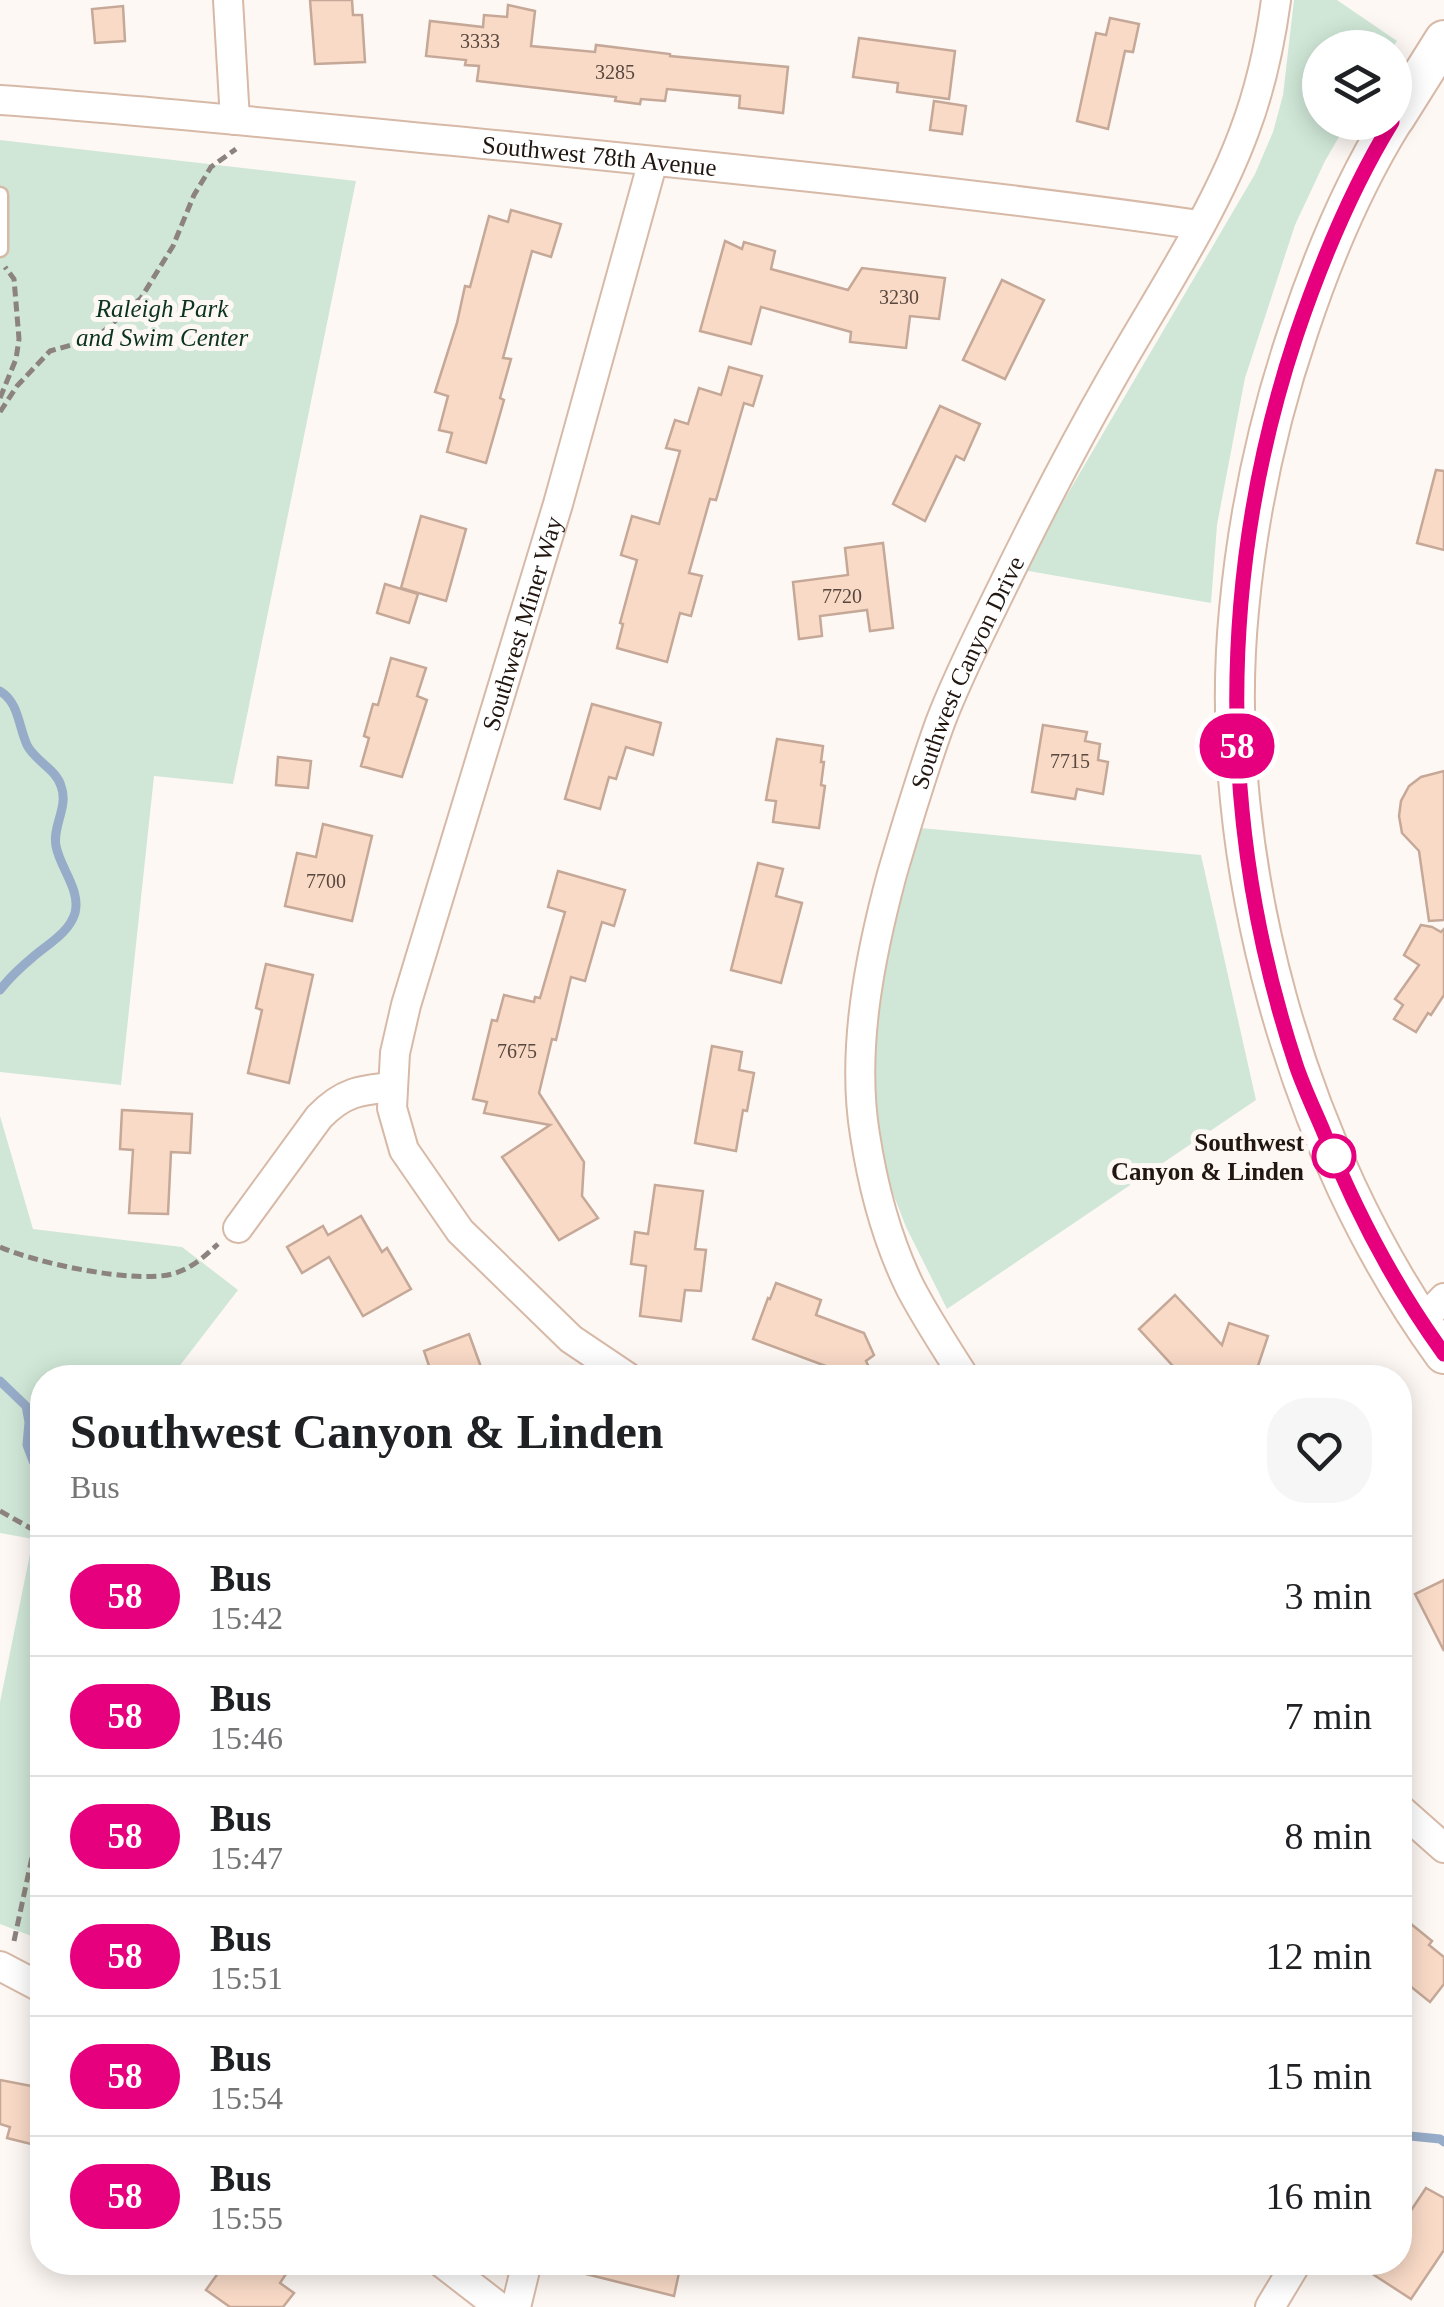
<!DOCTYPE html>
<style>
body{margin:0;font-family:"Times New Roman",serif;background:#f6f6f6;color:#202124;height:100vh;display:flex;flex-direction:column;font-size:38px;white-space:nowrap}
*{box-sizing:border-box;margin:0}
p{font-size:32px;color:#757577}
.icon{flex:none;width:55px;height:55px;fill:none;stroke:currentColor;stroke-width:2;stroke-linecap:round;stroke-linejoin:round}
.map{position:relative;flex:1;overflow:hidden}
.sheet{position:absolute;left:30px;top:1365px;width:1382px;height:910px;display:flex;flex-direction:column;background:#fff;border-radius:40px;box-shadow:0 5px 25px #0003}
.sheet>*{flex:none}
.badge{padding:0 20px;border-radius:32px;font-size:35px;line-height:65px}
.tools{position:absolute;left:1302px;top:30px;display:grid;gap:20px}
.tools a{display:grid;place-items:center;width:110px;height:110px;border-radius:50%;background:#fff;box-shadow:0 5px 25px #0003;font-size:50px}
.map>.badge{position:absolute;translate:-50% -50%;box-shadow:0 0 0 5px #fff}
.round{display:grid;place-items:center;flex:none;width:105px;height:105px;border-radius:40px;background:#f6f6f6}
.overview{display:flex;align-items:center;justify-content:space-between;height:170px;padding:0 40px}
h1{font-size:48px;font-weight:600;line-height:75px}
ul{padding:0;list-style:none}
li{display:flex;align-items:center;gap:30px;height:120px;padding:0 40px;border-top:2px solid #e0e0e0}
li div{flex:1}
li b{display:block;font-size:38px}
li em{font-style:normal}
li .badge{min-width:110px;font-weight:700;text-align:center}
.map>svg:first-child{display:block}
.green{fill:#d0e7d7}
.lines{fill:none;stroke-linecap:round;stroke-linejoin:round}
.stream{stroke:#97acc8;stroke-width:9}
.building{fill:#f9dac7;stroke:#c5a897;stroke-width:2.5}
.lane-casing{stroke:#d7b9a7;stroke-width:19}
.street-casing{stroke:#d7b9a7;stroke-width:32}
.secondary-casing{stroke:#d7b9a7;stroke-width:42}
.path{stroke:#8c837e;stroke-width:5;stroke-dasharray:10 5;stroke-linecap:butt}
.lane{stroke:#fff;stroke-width:14}
.street{stroke:#fff;stroke-width:28}
.secondary{stroke:#fff;stroke-width:38}
.line-casing{stroke:#fff;stroke-width:22}
.line{stroke:#e6007e;stroke-width:15}
.stop-dot{fill:#fff;stroke:#e6007e;stroke-width:5}
.labels{text-anchor:middle;stroke-width:10;stroke-linejoin:round;paint-order:stroke}
.number-label{font-size:20px;fill:#57473e}
.street-label{font-size:25px;fill:#211610;stroke:#fef8f4}
.park-label{font-size:25px;font-style:italic;fill:#0b341e;stroke:#fef8f4}
.stop-label{font-size:25px;font-weight:bold;fill:#211610;stroke:#fef8f4;text-anchor:end}
</style>
<div class="map">
<svg width="1444" height="2307" viewBox="0 0 1444 2307">
<rect width="100%" height="100%" fill="#fef8f4"/>
<g class="green">
<path d="M1294 0H1337L1397 41 1393 47 1320 48V122L1347 123 1325 161 1295 225 1245 378 1217 525 1211 603 1023 570 1255 174 1273 132 1283 95Z"/>
<path d="M0 140 356 181 233 784 154 776 121 1085 0 1072Z"/>
<path d="M921 828 1201 855 1256 1100 947 1309 906 1227 887 1178 876 1132 872 1093 875 1030 882 971Z"/>
<path d="M0 1116 33 1229 182 1247 238 1290 171 1377 42 1378V1940L0 1924V1702L33 1539 0 1533Z"/>
</g>
<g class="lines">
<g class="stream">
<path d="M0 691C19 703 18 725 27 745 35 761 56 769 61 786 69 807 52 826 56 846 60 868 81 890 75 913 69 933 48 944 33 957 21 967 10 977 0 990"/>
<path d="M0 1381 26 1406 29 1422 27 1445 33 1461 42 1474"/>
<path d="M1400 2135 1440 2139 1444 2142"/>
</g>
</g>
<g class="building">
<path d="M310 0H352L353 15H362L365 62 315 64Z"/>
<path d="M508 5 535 11 531 46 595 52 596 45 670 54V56L788 67 783 113 739 108 740 96 667 89 665 101 641 99 640 104 615 101 616 97 477 81 479 66 465 65 466 60 426 56 430 21 483 27 484 15 507 17Z"/>
<path d="M123 6 125 41 95 43 92 9Z"/>
<path d="M1110 18 1139 24 1133 52 1125 51 1108 129 1077 121 1096 33 1106 35Z"/>
<path d="M859 38 955 51 949 99 897 92 898 83 853 77Z"/>
<path d="M934 101 966 106 962 134 930 130Z"/>
<path d="M511 210 561 224 551 257 532 251 503 358 511 359 500 398 504 400 486 463 447 452 452 433 439 430 448 396 435 392 457 323 465 286 470 287 489 216 508 222Z"/>
<path d="M725 241 742 249 744 242 775 251 771 269 848 290 862 268 945 278 939 319 910 316 906 348 850 342 851 332 761 307 751 344 700 331Z"/>
<path d="M1002 280 1044 300 1005 379 963 360Z"/>
<path d="M729 367 762 376 753 406 744 403 716 500 710 499 689 573 702 576 691 616 680 613 667 662 617 648 623 624 620 623 637 560 621 555 632 516 659 524 680 451 666 448 675 420 688 424 699 388 721 395Z"/>
<path d="M940 406 980 424 964 460 956 456 925 521 893 504Z"/>
<path d="M1436 470 1444 471V550L1417 543Z"/>
<path d="M421 516 466 529 446 601 401 588Z"/>
<path d="M883 543 893 628 870 631 867 610 820 616 822 636 799 639 793 582 848 575 845 548Z"/>
<path d="M385 584 418 594 409 623 377 613Z"/>
<path d="M391 658 426 668 417 696 427 700 402 777 361 766 369 738 364 736 373 704 378 705Z"/>
<path d="M592 704 661 723 653 755 626 747 616 779 609 777 600 809 565 799Z"/>
<path d="M1043 725 1087 732 1085 741 1100 744 1098 760 1108 762 1103 794 1077 789 1075 799 1032 792Z"/>
<path d="M777 739 823 746 821 762H824L821 785 825 786 819 828 773 822 776 801 766 800Z"/>
<path d="M278 757 311 761 308 788 276 785Z"/>
<path d="M1444 771V920L1429 921 1419 851 1402 833 1399 816 1401 801 1409 786 1421 777Z"/>
<path d="M323 824 372 836 352 921 285 906 297 853 316 857Z"/>
<path d="M758 863 783 869 776 896 802 903 781 983 731 970Z"/>
<path d="M558 871 625 890 614 926 602 922 585 981 571 977 556 1040 552 1039 539 1093 584 1162 582 1196 598 1218 559 1240 502 1157 550 1125 484 1113 487 1102 473 1099 492 1020 497 1021 504 995 534 1002 535 997 540 998 565 912 548 907Z"/>
<path d="M1421 925 1432 927 1441 932 1444 929V995L1431 1015 1428 1013 1416 1032 1394 1019 1403 1005 1395 999 1419 965 1404 955Z"/>
<path d="M266 964 313 975 289 1083 248 1073 262 1010 256 1008Z"/>
<path d="M712 1046 742 1052 739 1070 754 1073 747 1111 743 1110 736 1151 695 1143Z"/>
<path d="M122 1110 192 1114 190 1153 171 1152 168 1214 129 1213 133 1150 120 1149Z"/>
<path d="M655 1185 703 1191 695 1249 706 1250 701 1291 685 1290 681 1321 640 1316 646 1266 631 1264 635 1232 648 1234Z"/>
<path d="M361 1216 382 1252 387 1248 411 1289 363 1316 329 1257 302 1273 287 1247 323 1226 328 1235Z"/>
<path d="M776 1283 821 1300 816 1315 864 1333 874 1355 866 1361 874 1378H839L834 1369 753 1339 768 1298 770 1299Z"/>
<path d="M1175 1295 1222 1345 1229 1323 1268 1336 1254 1378H1184L1139 1329Z"/>
<path d="M469 1334 485 1378H433L424 1351Z"/>
<path d="M1444 1580V1651L1415 1594Z"/>
<path d="M1400 1915 1432 1941 1429 1945 1444 1957V1984L1430 2002 1400 1978Z"/>
<path d="M0 2080 42 2088V2133L37 2132 35 2145 7 2138 10 2127 0 2124Z"/>
<path d="M1426 2188 1444 2198V2250L1411 2299 1354 2262H1400V2227Z"/>
<path d="M226 2262H294L280 2283 294 2293 283 2307H230L206 2290Z"/>
<path d="M571 2262H651L680 2268 674 2296 570 2270Z"/>
</g>
<g class="lines">
<defs>
<path id="lane" d="M0 195V249"/>
<g id="street">
<path d="M228 0 235 120"/>
<path id="s1" d="M0 100C169 112 337 130 506 146 737 169 969 192 1199 225"/>
<path d="M238 1228 319 1117C343 1092 360 1090 393 1087"/>
<path d="M1421 1322 1444 1298"/>
<path id="s2" d="M629 1378 571 1339 460 1231 404 1150 392 1108 395 1053 406 1005 558 504 653 161"/>
<path id="s3" d="M965 1378C946 1348 926 1318 910 1287 887 1240 873 1187 865 1135 851 1050 870 956 892 874 907 823 922 773 940 723 957 678 979 635 1000 592 1035 520 1072 448 1112 378 1156 300 1213 216 1244 132 1260 90 1270 44 1276 0"/>
<path d="M1400 1809 1444 1848"/>
<path d="M0 1966 42 1988"/>
<path d="M441 2262 499 2307"/>
<path d="M516 2307 527 2262"/>
<path d="M1270 2307 1297 2262"/>
</g>
<g id="secondary">
<path d="M1395 118 1444 40"/>
<path d="M1392 122C1352 187 1323 257 1299 329 1268 420 1248 514 1239 610 1215 858 1297 1152 1444 1354"/>
</g>
</defs>
<use href="#lane" class="lane-casing"/>
<use href="#street" class="street-casing"/>
<use href="#secondary" class="secondary-casing"/>
<g class="path">
<path d="M0 398 16 359 19 339 14 279 5 267"/>
<path d="M0 412 17 386 50 351 96 338 141 298 173 246 194 195 211 167 236 149"/>
<path d="M0 1247C36 1263 134 1284 172 1274 191 1269 204 1257 218 1244"/>
<path d="M0 1511 32 1529 41 1542 39 1639 42 1661"/>
<path d="M14 1941 37 1834V1783L42 1747"/>
</g>
<use href="#lane" class="lane"/>
<use href="#street" class="street"/>
<use href="#secondary" class="secondary"/>
</g>
<g class="lines">
<defs>
<path id="line" d="M1392 122C1351 189 1321 262 1296 336 1217 575 1217 826 1296 1065 1303 1086 1313 1107 1322 1128 1354 1208 1393 1284 1444 1354"/>
</defs>
<use href="#line" class="line-casing"/>
<use href="#line" class="line"/>
</g>
<circle class="stop-dot" cx="1334" cy="1156" r="20"/>
<g class="labels">
<g class="number-label">
<text x="480" y="48">3333</text>
<text x="615" y="79">3285</text>
<text x="899" y="304">3230</text>
<text x="842" y="603">7720</text>
<text x="1070" y="768">7715</text>
<text x="326" y="888">7700</text>
<text x="517" y="1058">7675</text>
</g>
<g class="street-label">
<text dy="9" stroke="none"><textPath href="#s1" startOffset="602">Southwest 78th Avenue</textPath></text>
<text dy="9" stroke="none"><textPath href="#s2" startOffset="870">Southwest Miner Way</textPath></text>
<text dy="9" stroke="none"><textPath href="#s3" startOffset="745">Southwest Canyon Drive</textPath></text>
</g>
<g class="park-label">
<text x="162" y="317">Raleigh Park<tspan x="162" dy="29">and Swim Center</tspan></text>
</g>
<g class="stop-label">
<text x="1304" y="1151">Southwest<tspan x="1304" dy="29">Canyon &amp; Linden</tspan></text>
</g>
</g>
</svg>
<div class="tools">
<a><svg class="icon" aria-label="layers" viewBox="0 0 24 24"><path d="M12 4l9 5-9 5-9-5zM3 14l9 5 9-5"/></svg></a>
</div>
<b class="badge" style="left:1237px;top:746px;background:#e6007e;color:#fff">58</b>
<section class="sheet">
<div class="overview"><div><h1>Southwest Canyon &amp; Linden</h1><p>Bus</p></div><a class="round"><svg class="icon" aria-label="heart" viewBox="0 0 24 24"><path d="M12 20l-8-8c-3-5 5-10 8-4 3-6 11-1 8 4z"/></svg></a></div>
<ul>
<li><span class="badge" style="background:#e6007e;color:#fff">58</span><div><b>Bus</b><p>15:42</p></div><em>3 min</em></li>
<li><span class="badge" style="background:#e6007e;color:#fff">58</span><div><b>Bus</b><p>15:46</p></div><em>7 min</em></li>
<li><span class="badge" style="background:#e6007e;color:#fff">58</span><div><b>Bus</b><p>15:47</p></div><em>8 min</em></li>
<li><span class="badge" style="background:#e6007e;color:#fff">58</span><div><b>Bus</b><p>15:51</p></div><em>12 min</em></li>
<li><span class="badge" style="background:#e6007e;color:#fff">58</span><div><b>Bus</b><p>15:54</p></div><em>15 min</em></li>
<li><span class="badge" style="background:#e6007e;color:#fff">58</span><div><b>Bus</b><p>15:55</p></div><em>16 min</em></li>
</ul>
</section>
</div>
